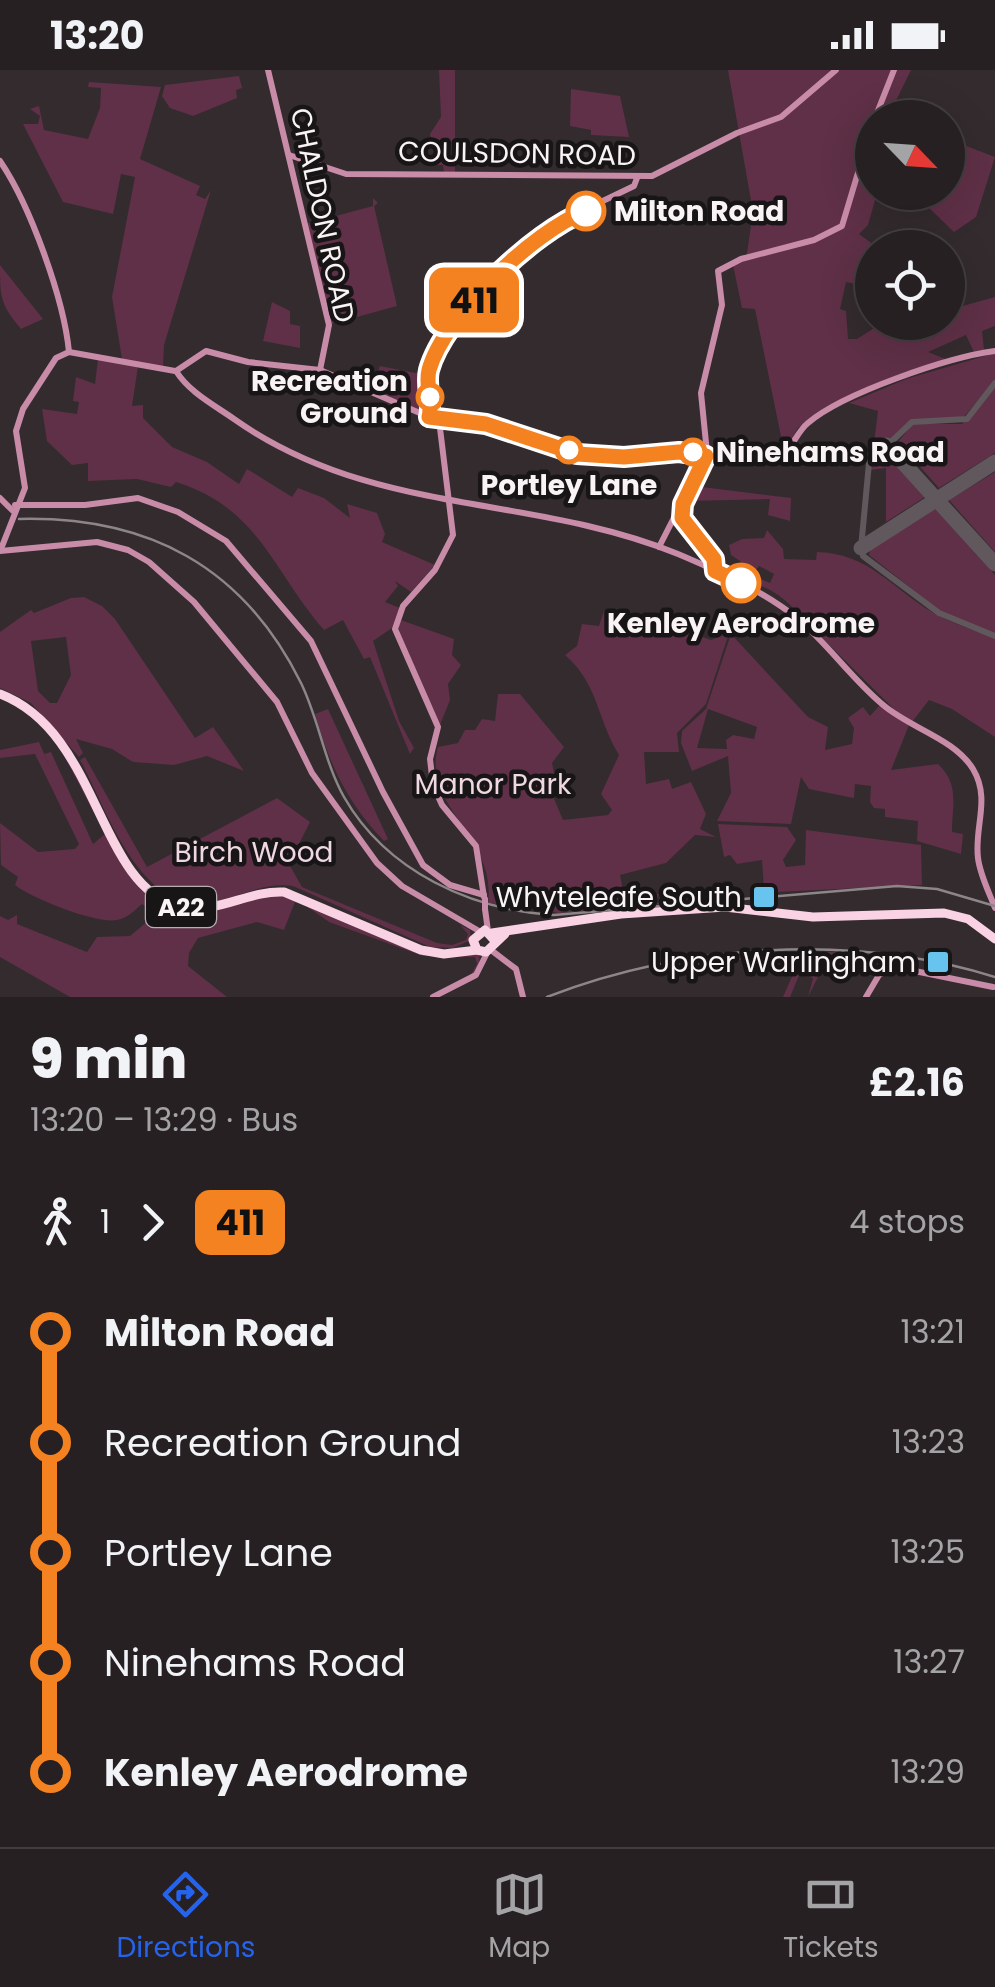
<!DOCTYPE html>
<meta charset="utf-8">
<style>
body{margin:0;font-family:Poppins,sans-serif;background:#2e282a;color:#f1f3f6;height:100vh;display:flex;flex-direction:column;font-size:38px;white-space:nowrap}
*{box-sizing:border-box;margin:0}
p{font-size:32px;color:#a4a3a5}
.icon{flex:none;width:55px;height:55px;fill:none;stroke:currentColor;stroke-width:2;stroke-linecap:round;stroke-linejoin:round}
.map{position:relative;height:927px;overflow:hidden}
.panel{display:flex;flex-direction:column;background:#262022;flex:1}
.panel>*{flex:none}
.badge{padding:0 20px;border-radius:15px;font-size:35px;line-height:65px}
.needle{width:65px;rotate:115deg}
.controls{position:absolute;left:855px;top:30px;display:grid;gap:20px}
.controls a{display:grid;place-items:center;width:110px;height:110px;border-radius:50%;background:#262022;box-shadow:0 10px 40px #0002,0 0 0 2px #423e40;font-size:50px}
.map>.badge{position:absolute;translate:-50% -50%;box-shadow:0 0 0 5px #fff}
.legs{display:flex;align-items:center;gap:15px;height:110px;padding:0 30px;font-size:32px}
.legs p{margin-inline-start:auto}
.head{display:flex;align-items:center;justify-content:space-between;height:170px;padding:0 30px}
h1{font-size:55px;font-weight:800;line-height:75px}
ul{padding:0 30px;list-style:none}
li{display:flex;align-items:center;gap:35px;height:110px;font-size:38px}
li i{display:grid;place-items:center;width:15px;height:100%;margin:0 12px;background:currentColor}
li i::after{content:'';width:25px;height:25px;margin:-12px;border:8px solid;border-radius:50%;background:#262022}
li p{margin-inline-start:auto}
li:first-child i{background:linear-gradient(#0000 50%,currentColor 0)}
li:last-child i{background:linear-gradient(currentColor 50%,#0000 0)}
.status{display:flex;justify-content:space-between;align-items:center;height:70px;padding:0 50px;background:#262022;direction:ltr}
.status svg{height:28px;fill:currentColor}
.tabs{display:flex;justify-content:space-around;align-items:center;height:140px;border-top:2px solid #423e40;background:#262022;font-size:28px;color:#a4a3a5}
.tabs a{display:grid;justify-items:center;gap:5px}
.tabs .on{color:#2563eb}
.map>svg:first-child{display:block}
.green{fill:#5f3047;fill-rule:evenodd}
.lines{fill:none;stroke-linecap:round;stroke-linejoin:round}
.taxiway{stroke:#60585c;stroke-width:6}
.runway{stroke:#60585c;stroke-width:15}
.secondary{stroke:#c98ca8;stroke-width:6}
.highway{stroke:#f9d2e3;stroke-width:9}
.rail{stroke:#8d8689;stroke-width:2.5}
.secondary-bridge{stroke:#c98ca8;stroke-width:6}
.line-1-casing{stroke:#fff;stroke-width:22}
.line-1{stroke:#f58220;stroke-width:15}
.stop-1-dot{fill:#fff;stroke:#f58220;stroke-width:5}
.poi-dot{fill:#66c4ef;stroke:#181516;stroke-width:4}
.labels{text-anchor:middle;stroke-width:9;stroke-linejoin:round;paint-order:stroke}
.shield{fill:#181516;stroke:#b6b0b2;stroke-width:2.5}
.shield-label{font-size:25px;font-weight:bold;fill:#f9f3f5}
.street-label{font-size:28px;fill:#f9f3f5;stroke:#181516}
.stop-label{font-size:28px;font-weight:bold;fill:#f9f3f5;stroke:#181516;text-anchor:start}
.park-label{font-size:28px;fill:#f0d8e2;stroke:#181516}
.poi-label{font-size:28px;fill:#f9f3f5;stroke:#181516;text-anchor:end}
</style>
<div class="status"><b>13:20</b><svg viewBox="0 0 49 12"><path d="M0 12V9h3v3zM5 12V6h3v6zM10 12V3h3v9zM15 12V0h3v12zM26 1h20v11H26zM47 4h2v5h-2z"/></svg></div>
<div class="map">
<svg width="995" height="927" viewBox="0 0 995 927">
<rect width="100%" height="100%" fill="#332b2e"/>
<g class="green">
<path d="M439 0H455V102L444 103 443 95H436L430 64 441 47Z"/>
<path d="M728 0H911L888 47 872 48V122L877 123 868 155 859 164 877 177 872 178V217L846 212 840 239 846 241 848 269H857L879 255 948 252V240L995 227V256L982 261 984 280 974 282 966 265 928 282 948 290 821 340 798 358 784 381 755 239 742 238 733 195 746 190 753 142Z"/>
<path d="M239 6 242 18 236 20 237 28 193 46 170 38 162 26 165 15Z"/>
<path d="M89 12 161 17 140 89 200 116 196 125 205 129 211 120 164 275 163 297 122 289 112 227 135 107 121 104 113 144 63 132 23 54H38L40 46 30 39 39 36 44 60 88 69 100 38 101 18 88 17Z"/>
<path d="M571 19 620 26 629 67 591 65V60L570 56Z"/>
<path d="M948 69 995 87 976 147 954 162 927 136 931 123 948 122Z"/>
<path d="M373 128 378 133 374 136 397 236 331 254 306 154 373 136Z"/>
<path d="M0 195 43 249 21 259C0 234 0 227 0 195Z"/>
<path d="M272 232 290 241V254L300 256V278L263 271Z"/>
<path d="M995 283V311L961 350 912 351 868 391 811 394 798 385 801 378 873 381 878 341 849 333 906 309Z"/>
<path d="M98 289 138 296 132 336 143 335V348L172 377 207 392 239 414 247 399 292 427 298 418 324 428 350 448 347 434 377 443 385 464 382 472 435 495 411 522 395 511 398 516 385 532 400 538 392 558 373 571 399 651 414 678 410 684 370 587 364 589 343 550 324 560C272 500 259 438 176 412L171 417 137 409 88 411V393L72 395 47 371 42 339 77 344 79 332 73 331 76 307 95 314Z"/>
<path d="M380 296 426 305V343L370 323Z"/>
<path d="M995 316V383L939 418 898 372 913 354H962Z"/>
<path d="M880 384H887L925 427 886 452V398L870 400Z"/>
<path d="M995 402V482L949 430Z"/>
<path d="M694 416 791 428 790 451 768 445 770 429 687 431Z"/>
<path d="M935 439 995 505V564L944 544 869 485 870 480Z"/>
<path d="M767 460 783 479 784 489 816 490 817 482C868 483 892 518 932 542 948 552 974 560 995 568V667L952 639 929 630 912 652 901 646 802 548 808 545 837 550 808 542 798 547C792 530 760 511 745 513L747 503 770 513 774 504 759 496 755 501 731 485 729 475 742 469 764 468Z"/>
<path d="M84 527 102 536 115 549 195 668 213 657 244 701 207 686 174 695 133 692 112 679 76 669 83 683 79 687 31 633 0 618V562L31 540 34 543 71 528ZM66 567 71 605 57 633H50L38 621 31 571Z"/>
<path d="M604 541 616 548 613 558 671 556 711 570 729 563 706 634 677 663 679 682H644L646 714 669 709 672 719 691 712 706 744 700 759 716 767 695 765 666 793 620 805 625 829 659 824 656 833 734 828 559 843 488 833C497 767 421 736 438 677L458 673 465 660H475L482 649 495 651 498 624H520L564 677 552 693 556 712 549 717 563 750 608 745 612 740 601 724 619 685C596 647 599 615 565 585L577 576 582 554 599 556Z"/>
<path d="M398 549 454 569 452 585 461 595 448 614 450 630 440 655C428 623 398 584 398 549Z"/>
<path d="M731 564 808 647 828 657 825 680 852 674 854 658 848 648 863 637 870 646 880 635 909 655 891 700 938 694C960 715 952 735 952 762L963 764 961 784 917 771 918 751 885 747V739L874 738 870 732 871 716 855 714 854 728 809 719 801 707 791 754 717 751 731 723 728 686 692 701 681 673 682 661 706 639ZM708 639 757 657 754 669 733 665 726 670 727 679 697 678Z"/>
<path d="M328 639 388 769 384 771C348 734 329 694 315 644Z"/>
<path d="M56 670 71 688 125 795C186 882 219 815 289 825L423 883H479L480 897 469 908 477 894 475 887 423 886 329 852 296 829 284 860 257 852 198 868 189 883 188 896 227 927H70L0 887V846L8 850 17 845V854L87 882 97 867 130 866 148 851 157 856 165 850 142 834C135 840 128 848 117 850 96 854 31 828 15 815L18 807 1 795 0 753 38 782 75 779 79 774 35 684 0 688V680L39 672 52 702 44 684 51 682 93 774 105 764Z"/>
<path d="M85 687 147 797 277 728 310 752 289 794 302 817 437 873 452 875 466 870 468 864 460 855 470 860 471 870 453 878 430 877 293 816C262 812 239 828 209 832 138 842 107 739 80 690Z"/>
<path d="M718 754 787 757 796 770 783 790 786 797 805 795 806 760 921 775 922 815 757 823 764 819 762 790 737 794 730 785 724 787Z"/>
<path d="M839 882 805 895 802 900 818 907 808 927 813 908 800 903 790 927H783L800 888 770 885 677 900V895L778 883Z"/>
</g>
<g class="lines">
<path class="taxiway" d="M995 313 967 349 912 352 869 393 861 478 863 486 939 543 995 566"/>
<g class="runway">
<path d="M887 375 995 494"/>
<path d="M861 478 995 392"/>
</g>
<g class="secondary">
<path d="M268 0 329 255 320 300"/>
<path d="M875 48 894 0"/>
<path d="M289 85 346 104 652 106 737 63 781 47 836 0"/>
<path d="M0 91C30 135 64 229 69 282"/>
<path d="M69 282 175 301"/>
<path d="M176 301C189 322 214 335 234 349 373 447 528 423 678 484 718 501 762 520 797 548 828 574 851 608 882 634 909 658 954 668 973 699 991 729 974 757 978 788 980 805 989 822 995 838"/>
<path d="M176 301 206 281 248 292 320 300 436 350 485 354 577 384 785 383C794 374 798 361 808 353 843 323 949 287 995 281"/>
<path d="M429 347 430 298 459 244 557 153 634 116 637 108"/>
<path d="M439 350 453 465 435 500 403 536 395 559 438 657 430 689 433 715 442 735 476 776 484 827"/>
<path d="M0 428 13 441"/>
<path d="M15 435H85L138 428 178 442 226 471 311 571 383 722 423 795 450 815 484 825"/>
<path d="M682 447 714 489 715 501"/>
<path d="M659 477 707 383 701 323 722 235 718 201 741 189 814 170 842 156 872 56"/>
<path d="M1 479 25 418 16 361 23 339 56 288 69 282"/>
<path d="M0 481 97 472 128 480 149 492 194 532 277 632 312 703 377 793 402 816 479 861"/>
<path d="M485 839 488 861"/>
<path d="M491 880 516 899 523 927"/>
<path d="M433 927 476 905 487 883"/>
<path d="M866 927 879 905 895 897 993 917"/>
</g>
<g class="highway">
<path d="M0 624C100 662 97 815 178 836 216 846 247 820 284 822L421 880 444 884 477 880"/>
<path d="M492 863 621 844 725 837 813 847 944 843 968 849 995 869"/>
<path d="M495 871 485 860 473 870 477 880 486 882 505 864"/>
</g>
<g class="rail">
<path d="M19 449C148 446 243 496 301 613 319 650 324 691 344 727 387 802 472 840 554 845L897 816 937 819 995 836"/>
<path d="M547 927C687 873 852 863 995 907"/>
</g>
<path class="secondary-bridge" d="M485 829V839"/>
</g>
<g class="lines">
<defs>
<path id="line-1" d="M586 141C534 161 444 246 429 300 425 316 433 332 429 347L486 354 577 384 624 387 679 382 706 386 683 434 682 448 714 489 715 501 741 513"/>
</defs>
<use href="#line-1" class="line-1-casing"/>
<use href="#line-1" class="line-1"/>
</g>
<g class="stop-1-dot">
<circle cx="586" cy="141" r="18"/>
<circle cx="430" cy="327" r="12"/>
<circle cx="569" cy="380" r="12"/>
<circle cx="693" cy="382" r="12"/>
<circle cx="741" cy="513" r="18"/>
</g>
<g class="poi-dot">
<rect x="752" y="815" width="24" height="24" rx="5"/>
<rect x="926" y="880" width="24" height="24" rx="5"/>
</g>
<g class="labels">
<rect class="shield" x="146" y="817" width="70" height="40" rx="8"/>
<g class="shield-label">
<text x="181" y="846">A22</text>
</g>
<g class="street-label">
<text transform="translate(517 83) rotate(1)" y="10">COULSDON ROAD</text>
<text transform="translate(323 145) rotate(78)" y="10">CHALDON ROAD</text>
</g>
<g class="stop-label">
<text x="614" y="151">Milton Road</text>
<text x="408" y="321" text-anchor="end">Recreation<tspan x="408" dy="32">Ground</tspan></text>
<text x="716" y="392">Ninehams Road</text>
<text x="569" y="425" text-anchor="middle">Portley Lane</text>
<text x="741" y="563" text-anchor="middle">Kenley Aerodrome</text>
</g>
<g class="park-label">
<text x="493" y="724">Manor Park</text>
<text x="254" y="792">Birch Wood</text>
</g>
<g class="poi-label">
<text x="742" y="837">Whyteleafe South</text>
<text x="916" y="902">Upper Warlingham</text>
</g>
</g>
</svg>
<div class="controls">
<a><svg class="needle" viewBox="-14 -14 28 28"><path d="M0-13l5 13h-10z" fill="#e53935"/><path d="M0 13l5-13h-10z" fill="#a4a3a5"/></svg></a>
<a><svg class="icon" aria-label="locate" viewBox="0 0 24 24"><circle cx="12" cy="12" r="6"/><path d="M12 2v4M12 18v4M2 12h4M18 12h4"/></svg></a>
</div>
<b class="badge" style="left:474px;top:230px;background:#f58220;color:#111">411</b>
</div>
<section class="panel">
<div class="head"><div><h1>9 min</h1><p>13:20 – 13:29 · Bus</p></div><b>£2.16</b></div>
<div class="legs"><svg class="icon" aria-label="walk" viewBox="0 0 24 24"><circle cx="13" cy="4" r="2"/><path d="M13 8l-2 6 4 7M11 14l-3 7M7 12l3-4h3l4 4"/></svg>1<svg class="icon" aria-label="forward" viewBox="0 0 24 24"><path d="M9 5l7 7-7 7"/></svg><b class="badge" style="background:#f58220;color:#111">411</b><p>4 stops</p></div>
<ul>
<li><i style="color:#f58220"></i><b>Milton Road</b><p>13:21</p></li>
<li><i style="color:#f58220"></i><span>Recreation Ground</span><p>13:23</p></li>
<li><i style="color:#f58220"></i><span>Portley Lane</span><p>13:25</p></li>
<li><i style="color:#f58220"></i><span>Ninehams Road</span><p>13:27</p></li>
<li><i style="color:#f58220"></i><b>Kenley Aerodrome</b><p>13:29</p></li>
</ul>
</section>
<nav class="tabs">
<a class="on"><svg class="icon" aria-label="directions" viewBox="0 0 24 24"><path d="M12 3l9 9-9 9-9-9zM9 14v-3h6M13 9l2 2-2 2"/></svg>Directions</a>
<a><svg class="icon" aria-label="map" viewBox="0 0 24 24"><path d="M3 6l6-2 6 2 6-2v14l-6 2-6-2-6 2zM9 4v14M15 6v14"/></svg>Map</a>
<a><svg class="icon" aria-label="tickets" viewBox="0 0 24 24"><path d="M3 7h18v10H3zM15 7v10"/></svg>Tickets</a>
</nav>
